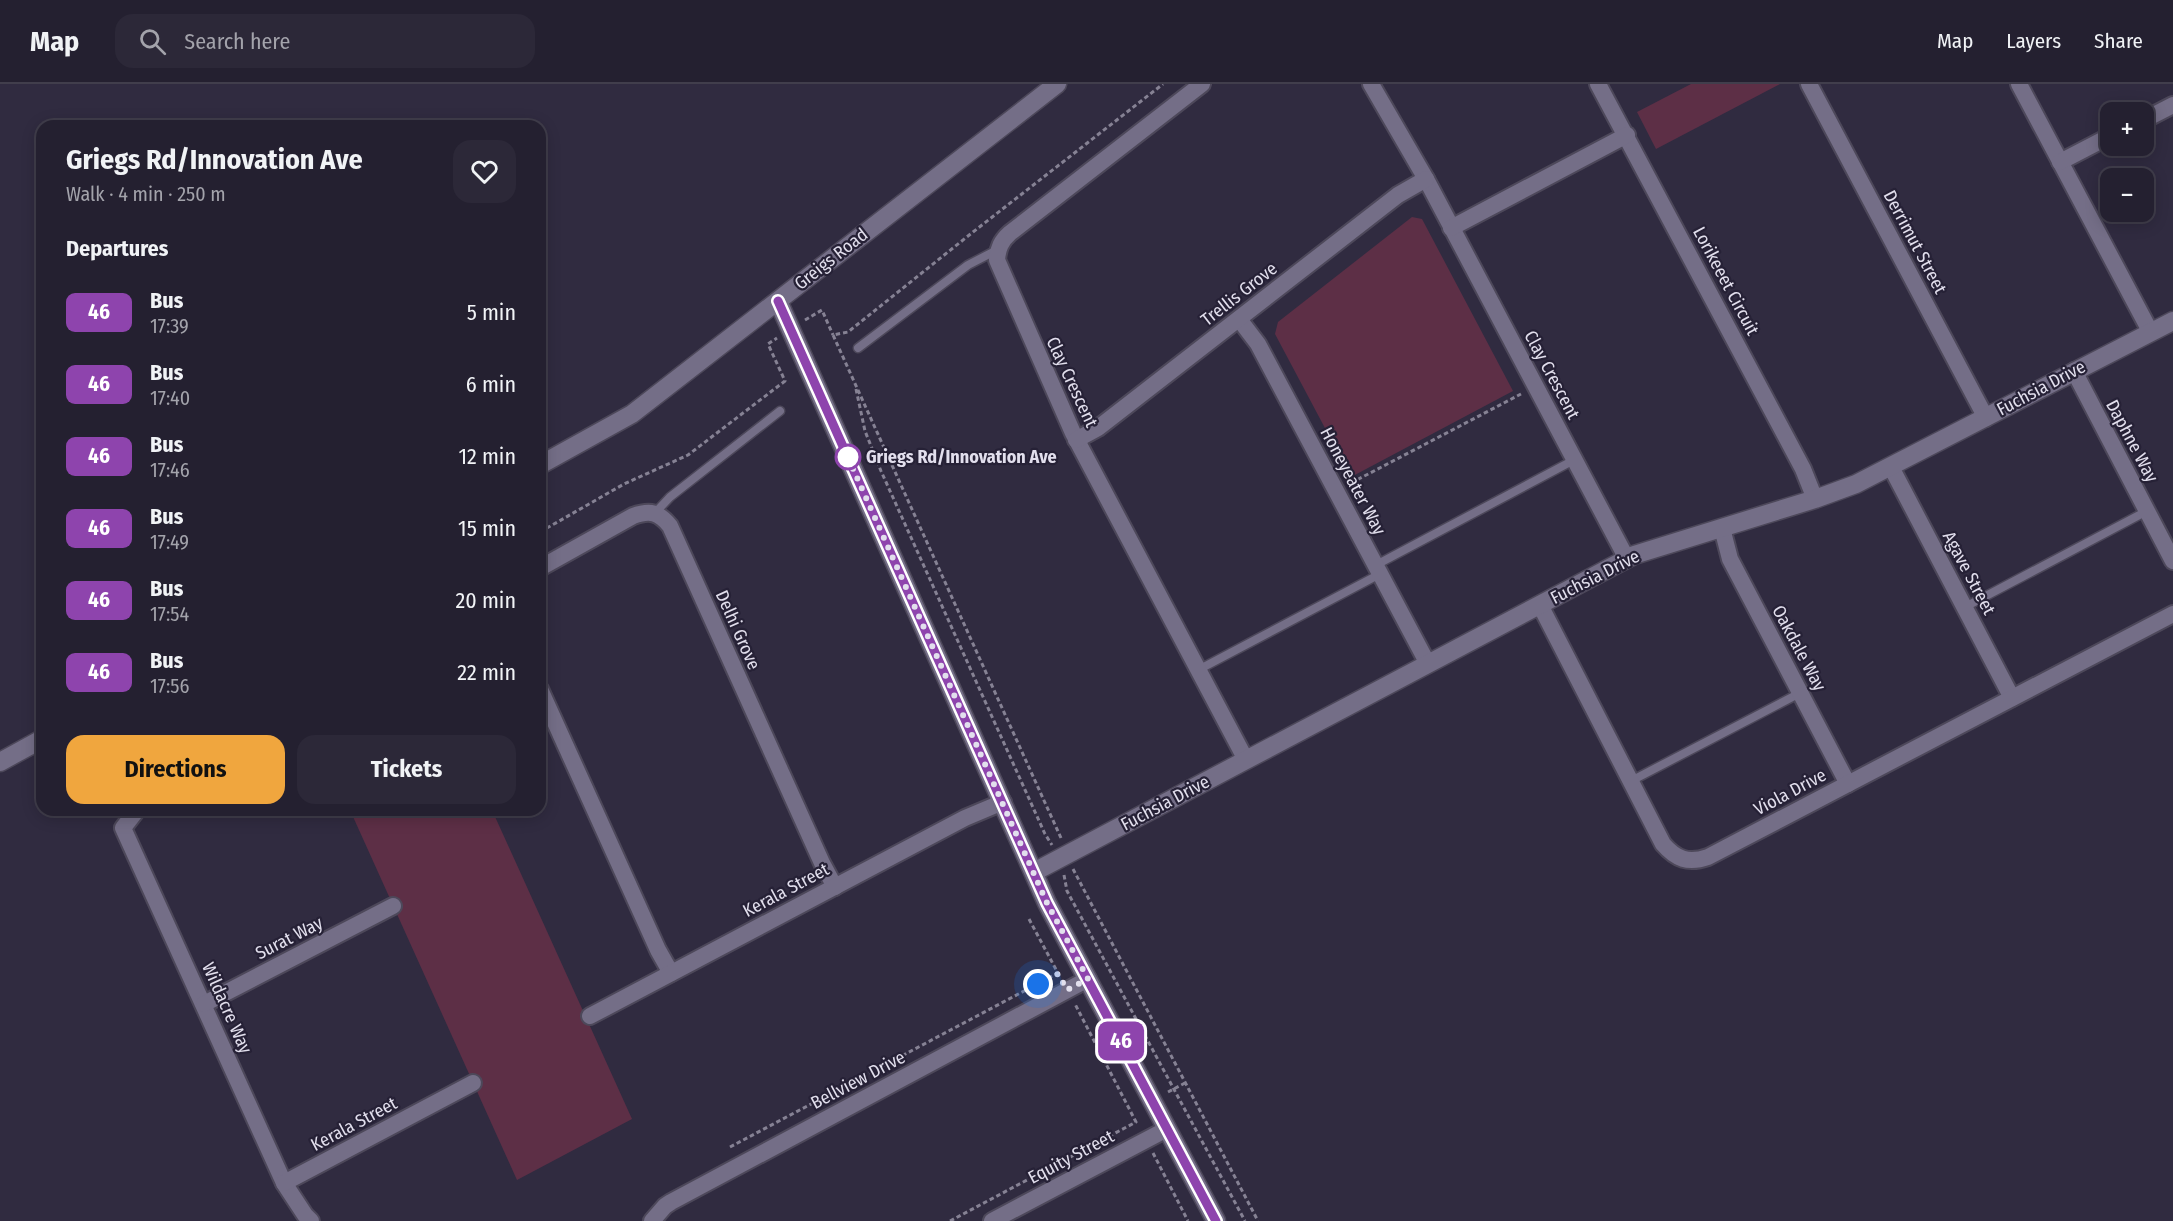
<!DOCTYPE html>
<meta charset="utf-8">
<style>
body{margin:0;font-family:"Fira Sans Condensed",sans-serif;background:#2c2838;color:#f1f3f6;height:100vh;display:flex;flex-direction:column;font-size:22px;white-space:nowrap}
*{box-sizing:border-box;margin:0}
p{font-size:20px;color:#a3a3ab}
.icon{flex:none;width:33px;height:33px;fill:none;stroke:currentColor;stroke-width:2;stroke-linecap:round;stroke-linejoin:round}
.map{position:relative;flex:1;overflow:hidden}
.side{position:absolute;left:36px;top:36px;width:510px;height:696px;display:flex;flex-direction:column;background:#242030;border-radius:18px;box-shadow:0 3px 15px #0003,0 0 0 2px #413e4c}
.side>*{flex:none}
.badge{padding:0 12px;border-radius:9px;font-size:21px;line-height:39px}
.buttons{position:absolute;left:2100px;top:18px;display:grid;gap:12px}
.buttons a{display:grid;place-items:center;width:54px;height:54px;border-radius:12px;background:#242030;box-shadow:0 3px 15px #0003,0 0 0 2px #413e4c;font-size:30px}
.you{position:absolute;width:30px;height:30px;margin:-15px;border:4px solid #fff;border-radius:50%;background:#1a73e8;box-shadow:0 0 0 9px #1a73e833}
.map>.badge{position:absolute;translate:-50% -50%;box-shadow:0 0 0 3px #fff}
h2{padding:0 30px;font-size:22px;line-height:54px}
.round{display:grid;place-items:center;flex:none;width:63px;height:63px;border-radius:18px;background:#2c2838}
.overview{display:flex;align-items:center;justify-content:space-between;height:102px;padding:0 30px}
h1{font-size:28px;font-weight:700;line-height:45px}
.action{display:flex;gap:12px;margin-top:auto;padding:12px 30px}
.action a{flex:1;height:69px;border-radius:18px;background:#f0a63e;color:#111;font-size:24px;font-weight:700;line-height:69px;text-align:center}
.action a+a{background:#2c2838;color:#f1f3f6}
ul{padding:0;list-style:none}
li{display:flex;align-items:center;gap:18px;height:72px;padding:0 30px}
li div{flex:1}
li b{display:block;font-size:22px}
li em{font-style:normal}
li .badge{min-width:66px;font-weight:700;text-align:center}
header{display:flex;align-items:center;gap:36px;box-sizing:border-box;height:84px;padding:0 30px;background:#242030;border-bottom:2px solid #413e4c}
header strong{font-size:28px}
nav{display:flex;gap:33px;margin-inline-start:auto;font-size:21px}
.search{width:420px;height:54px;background:#2c2838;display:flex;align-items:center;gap:15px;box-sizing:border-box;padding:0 21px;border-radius:18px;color:#a3a3ab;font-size:22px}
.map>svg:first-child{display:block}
.green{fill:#5d2f46}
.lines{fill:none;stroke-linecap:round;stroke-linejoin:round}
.lane-casing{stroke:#4d485a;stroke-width:11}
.street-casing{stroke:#4d485a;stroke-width:20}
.secondary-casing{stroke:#4d485a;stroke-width:21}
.path{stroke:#868294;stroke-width:3;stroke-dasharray:4.5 3;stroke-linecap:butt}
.lane{stroke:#746e87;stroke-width:8}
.street{stroke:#746e87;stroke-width:16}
.secondary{stroke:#746e87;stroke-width:18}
.line-casing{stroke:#fff;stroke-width:14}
.line{stroke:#8e44ad;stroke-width:9}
.walk{stroke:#e2dfed;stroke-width:6;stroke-dasharray:0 10.8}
.stop-dot{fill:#fff;stroke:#8e44ad;stroke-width:3}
.labels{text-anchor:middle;stroke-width:4.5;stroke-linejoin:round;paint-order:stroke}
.street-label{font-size:18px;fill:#e2dfed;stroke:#262136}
.stop-label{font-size:18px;font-weight:bold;fill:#e2dfed;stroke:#262136;text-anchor:start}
</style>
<header>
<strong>Map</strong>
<div class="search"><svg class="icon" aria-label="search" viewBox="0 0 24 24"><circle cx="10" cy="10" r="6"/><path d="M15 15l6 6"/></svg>Search here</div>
<nav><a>Map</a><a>Layers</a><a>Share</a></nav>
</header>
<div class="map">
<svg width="2173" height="1137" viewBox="0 0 2173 1137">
<rect width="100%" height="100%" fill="#302b40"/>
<g class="green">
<path d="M1691 0H1780L1656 65 1637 28Z"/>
<path d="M1412 133 1422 135 1513 307 1351 393 1275 250 1278 238Z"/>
<path d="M350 726H492L632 1035 517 1096Z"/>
</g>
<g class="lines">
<defs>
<g id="lane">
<path d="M858 264 968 181 997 166"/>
<path d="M655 429 670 413 780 327"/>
<path d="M1376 481 1574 376"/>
<path d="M1965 523 2147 427"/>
<path d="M1198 586 1380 490"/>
<path d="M1631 697 1800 609"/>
</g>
<g id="street">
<path d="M1202 0 1010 149C1001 157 998 164 997 176L1073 349 1246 676"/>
<path d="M1371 0 1426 95 1627 475"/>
<path d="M1598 0 1803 385 1815 415"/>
<path d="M1809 0 1986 334"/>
<path d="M2019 0 2150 247"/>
<path d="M2144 36 2173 21"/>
<path d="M2060 78 2110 52"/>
<path d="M1451 144 1627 51"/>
<path d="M1239 235 1258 260 1428 580"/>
<path d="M2074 287 2173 477"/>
<path d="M1076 356 1098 344 1398 111 1426 95"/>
<path d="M1891 383 2012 614"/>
<path d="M1722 444 1730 475 1848 700"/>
<path d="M540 484 633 432C650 426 659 428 670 442L822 779 835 803"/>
<path d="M1540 521 1663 760C1676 775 1688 780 1708 773L2173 530"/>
<path d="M540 605 658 866 671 889"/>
<path d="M137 726 123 744 284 1099 305 1131 311 1137"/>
<path d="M204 920 393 822"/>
<path d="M590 932 965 734 1003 718"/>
<path d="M284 1099 473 999"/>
<path d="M652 1137 665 1122 671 1118 1088 895"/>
<path d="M992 1137 1167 1045"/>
</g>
<g id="secondary">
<path d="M778 217 1047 819 1216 1137"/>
<path d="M540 381 632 330 1057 0"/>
<path d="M0 678 42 655"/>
<path d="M1034 788 1634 471 1815 415 1856 400 2173 237"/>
</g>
</defs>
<use href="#lane" class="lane-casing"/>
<use href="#street" class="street-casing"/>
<use href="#secondary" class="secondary-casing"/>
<g class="path">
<path d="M805 236 822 226 833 251"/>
<path d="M856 305 865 347 881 387 1045 750 1052 761"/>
<path d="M1351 399 1521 310"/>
<path d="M540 448 624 400 688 371 785 297 768 260 777 254"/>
<path d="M1061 754 833 251 848 248 973 148 1163 0"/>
<path d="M1073 785 1258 1137"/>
<path d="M1064 791 1067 807 1245 1137"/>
<path d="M1029 835 1060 893"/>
<path d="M1168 1008 1185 999"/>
<path d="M730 1063 1058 889"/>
<path d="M1153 1069 1188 1137"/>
<path d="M950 1137 1136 1038 1075 920"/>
</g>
<use href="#lane" class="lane"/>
<use href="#street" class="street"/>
<use href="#secondary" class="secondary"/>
</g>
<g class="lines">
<defs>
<path id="line" d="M778 217 1047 819 1216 1137"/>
</defs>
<use href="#line" class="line-casing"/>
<use href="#line" class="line"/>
<path class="walk" d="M848 373 846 369 1047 819 1088 895 1067 906 1058 890 1038 900"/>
</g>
<circle class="stop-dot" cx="848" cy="373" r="12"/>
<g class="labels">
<g class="street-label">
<text transform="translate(1915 158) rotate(62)" y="6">Derrimut Street</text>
<text transform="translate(831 175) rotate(-38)" y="6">Greigs Road</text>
<text transform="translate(1726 197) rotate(62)" y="6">Lorikeeet Circuit</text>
<text transform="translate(1239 210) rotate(-38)" y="6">Trellis Grove</text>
<text transform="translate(1552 291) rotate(62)" y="6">Clay Crescent</text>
<text transform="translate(1072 298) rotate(65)" y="6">Clay Crescent</text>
<text transform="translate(2041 304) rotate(-28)" y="6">Fuchsia Drive</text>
<text transform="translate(2132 357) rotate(62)" y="6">Daphne Way</text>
<text transform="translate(1353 397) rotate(62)" y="6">Honeyeater Way</text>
<text transform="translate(1969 489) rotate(62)" y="6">Agave Street</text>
<text transform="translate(1595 493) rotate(-27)" y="6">Fuchsia Drive</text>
<text transform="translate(738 546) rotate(66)" y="6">Delhi Grove</text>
<text transform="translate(1799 564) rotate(62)" y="6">Oakdale Way</text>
<text transform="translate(1790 708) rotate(-28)" y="6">Viola Drive</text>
<text transform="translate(1165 719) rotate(-28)" y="6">Fuchsia Drive</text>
<text transform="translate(786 806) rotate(-28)" y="6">Kerala Street</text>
<text transform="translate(289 854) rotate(-27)" y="6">Surat Way</text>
<text transform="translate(227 924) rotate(66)" y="6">Wildacre Way</text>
<text transform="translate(858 996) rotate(-28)" y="6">Bellview Drive</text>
<text transform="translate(354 1040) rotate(-28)" y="6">Kerala Street</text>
<text transform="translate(1071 1073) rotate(-28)" y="6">Equity Street</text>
</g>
<g class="stop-label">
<text x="866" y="379">Griegs Rd/Innovation Ave</text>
</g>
</g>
</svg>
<div class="buttons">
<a>+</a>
<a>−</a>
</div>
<div class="you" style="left:1038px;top:900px"></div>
<b class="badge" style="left:1121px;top:957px;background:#8e44ad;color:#fff">46</b>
<section class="side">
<div class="overview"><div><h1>Griegs Rd/Innovation Ave</h1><p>Walk · 4 min · 250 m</p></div><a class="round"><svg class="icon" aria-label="heart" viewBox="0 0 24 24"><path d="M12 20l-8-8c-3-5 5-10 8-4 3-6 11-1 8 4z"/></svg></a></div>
<h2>Departures</h2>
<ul>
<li><span class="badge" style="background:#8e44ad;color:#fff">46</span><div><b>Bus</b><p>17:39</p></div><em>5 min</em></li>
<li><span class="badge" style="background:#8e44ad;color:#fff">46</span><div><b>Bus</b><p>17:40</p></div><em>6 min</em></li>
<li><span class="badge" style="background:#8e44ad;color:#fff">46</span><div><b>Bus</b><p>17:46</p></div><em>12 min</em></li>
<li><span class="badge" style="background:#8e44ad;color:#fff">46</span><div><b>Bus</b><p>17:49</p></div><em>15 min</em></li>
<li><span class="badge" style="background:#8e44ad;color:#fff">46</span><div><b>Bus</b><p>17:54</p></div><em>20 min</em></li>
<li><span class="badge" style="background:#8e44ad;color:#fff">46</span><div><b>Bus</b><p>17:56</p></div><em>22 min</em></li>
</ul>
<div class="action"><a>Directions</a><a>Tickets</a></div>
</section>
</div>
